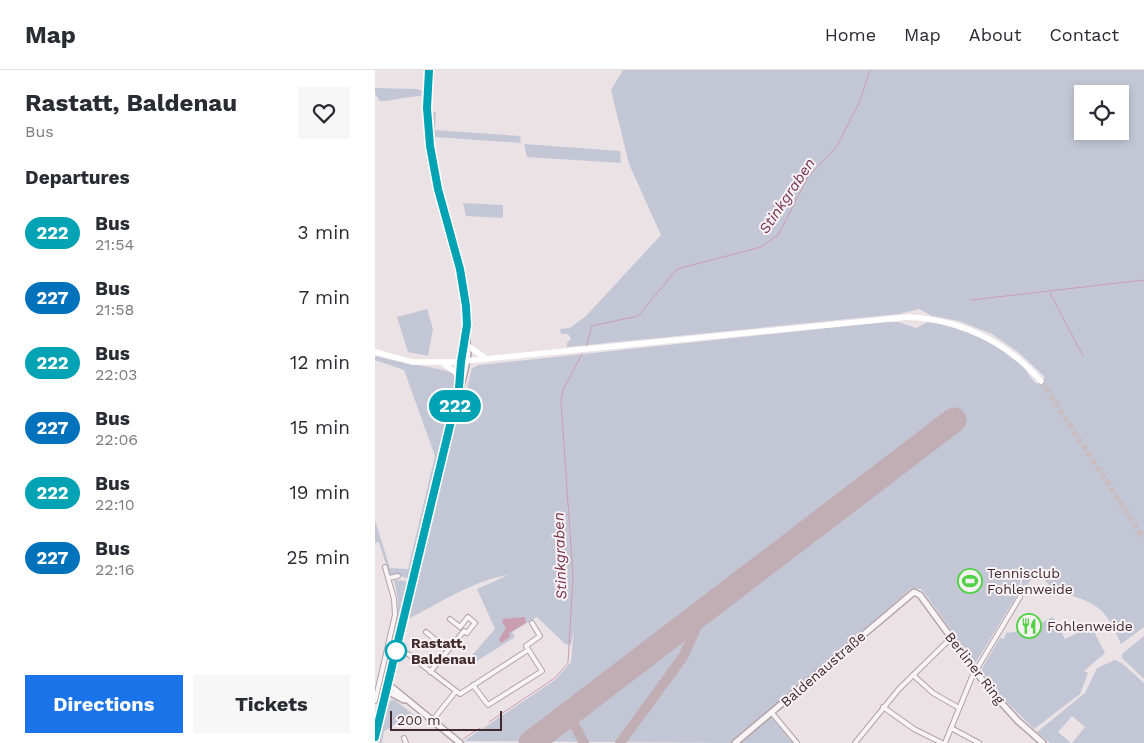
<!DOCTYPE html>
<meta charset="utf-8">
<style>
body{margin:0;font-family:"Work Sans",sans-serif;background:#f7f7f7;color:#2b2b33;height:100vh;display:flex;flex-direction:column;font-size:19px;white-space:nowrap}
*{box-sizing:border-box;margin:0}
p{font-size:16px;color:#7c7c81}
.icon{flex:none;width:28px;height:28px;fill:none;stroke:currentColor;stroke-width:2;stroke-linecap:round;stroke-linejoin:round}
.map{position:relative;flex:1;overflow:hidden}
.side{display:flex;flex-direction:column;background:#fff;width:375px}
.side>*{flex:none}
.badge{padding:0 10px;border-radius:16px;font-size:18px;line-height:32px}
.fabs{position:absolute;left:699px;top:15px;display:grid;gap:10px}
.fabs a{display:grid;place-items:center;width:55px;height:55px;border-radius:0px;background:#fff;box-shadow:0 2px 8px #0003;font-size:25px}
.scale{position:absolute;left:15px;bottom:12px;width:112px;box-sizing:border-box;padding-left:5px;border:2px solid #432a31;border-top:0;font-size:14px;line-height:18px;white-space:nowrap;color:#432a31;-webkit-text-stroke:4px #f8f2f4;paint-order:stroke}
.map>.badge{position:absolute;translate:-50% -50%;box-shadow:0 0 0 2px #fff}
h2{padding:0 25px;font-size:19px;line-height:45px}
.round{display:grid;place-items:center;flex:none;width:52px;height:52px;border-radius:0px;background:#f7f7f7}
.summary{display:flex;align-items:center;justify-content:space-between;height:85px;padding:0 25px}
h1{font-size:24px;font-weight:700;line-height:38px}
.cta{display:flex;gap:10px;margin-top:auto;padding:10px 25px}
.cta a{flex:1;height:58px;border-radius:0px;background:#1a73e8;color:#fff;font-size:20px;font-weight:700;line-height:58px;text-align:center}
.cta a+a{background:#f7f7f7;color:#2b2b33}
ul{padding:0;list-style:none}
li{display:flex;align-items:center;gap:15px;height:65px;padding:0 25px}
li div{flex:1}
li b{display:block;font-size:19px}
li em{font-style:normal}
li .badge{min-width:55px;font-weight:700;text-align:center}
header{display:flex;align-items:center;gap:30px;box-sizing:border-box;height:70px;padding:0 25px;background:#fff;border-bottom:1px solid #e1e1e2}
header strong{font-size:24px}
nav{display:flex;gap:28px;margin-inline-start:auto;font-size:18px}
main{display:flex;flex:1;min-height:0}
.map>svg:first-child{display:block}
.green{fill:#c3c7d5;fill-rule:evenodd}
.water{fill:#cb9db0}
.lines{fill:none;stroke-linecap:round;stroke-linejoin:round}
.stream{stroke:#cb9db0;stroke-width:1}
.taxiway{stroke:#c0aeb4;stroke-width:10}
.runway{stroke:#c0aeb4;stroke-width:25}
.secondary-tunnel{stroke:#c9bdc1;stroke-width:5.5;stroke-dasharray:5.5 3;stroke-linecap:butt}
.minor-casing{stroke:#b2a3a8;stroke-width:6}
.tertiary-casing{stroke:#b2a3a8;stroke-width:8}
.minor{stroke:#f9f5f6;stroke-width:4}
.tertiary{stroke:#f9f5f6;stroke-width:5}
.secondary{stroke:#fff;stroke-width:5.5}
.line-casing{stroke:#fff;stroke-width:11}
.line{stroke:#00a3b4;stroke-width:8}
.stop-dot{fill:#fff;stroke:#00a3b4;stroke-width:2.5}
.labels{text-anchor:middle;stroke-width:4;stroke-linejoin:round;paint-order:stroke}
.poi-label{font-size:14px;fill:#432a31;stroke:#f8f2f4;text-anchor:start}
.stop-label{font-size:14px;font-weight:bold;fill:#432a31;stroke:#f8f2f4;text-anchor:start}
.street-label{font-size:14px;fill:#432a31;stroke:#f8f2f4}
.water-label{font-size:15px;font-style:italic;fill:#78334d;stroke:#f8f2f4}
</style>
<header>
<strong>Map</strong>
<nav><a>Home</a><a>Map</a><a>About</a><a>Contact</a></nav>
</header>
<main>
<section class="side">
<div class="summary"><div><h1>Rastatt, Baldenau</h1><p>Bus</p></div><a class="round"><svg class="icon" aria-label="heart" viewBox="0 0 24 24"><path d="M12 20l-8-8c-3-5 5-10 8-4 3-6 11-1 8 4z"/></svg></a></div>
<h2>Departures</h2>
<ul>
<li><span class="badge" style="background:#00a3b4;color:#fff">222</span><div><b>Bus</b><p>21:54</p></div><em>3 min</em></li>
<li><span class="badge" style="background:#0072bc;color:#fff">227</span><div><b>Bus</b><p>21:58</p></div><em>7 min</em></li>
<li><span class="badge" style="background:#00a3b4;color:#fff">222</span><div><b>Bus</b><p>22:03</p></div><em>12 min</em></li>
<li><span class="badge" style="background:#0072bc;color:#fff">227</span><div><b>Bus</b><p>22:06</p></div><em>15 min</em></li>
<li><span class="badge" style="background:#00a3b4;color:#fff">222</span><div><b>Bus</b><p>22:10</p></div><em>19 min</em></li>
<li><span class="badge" style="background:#0072bc;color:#fff">227</span><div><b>Bus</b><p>22:16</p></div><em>25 min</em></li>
</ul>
<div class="cta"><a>Directions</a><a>Tickets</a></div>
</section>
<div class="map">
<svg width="769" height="673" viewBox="0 0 769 673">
<rect width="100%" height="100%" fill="#ebe2e5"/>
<g class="green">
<path d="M248 0H769V557L746 574C730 537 723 533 684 522L682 524 668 508 674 504 670 499 656 506 657 509 647 521V493L644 522 638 523 641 527 601 592 598 591 551 525 546 519 537 518 356 673 89 671 180 610 196 592 199 559 196 575 190 574 162 547 137 562 140 567 94 596 91 592 120 559 102 519 133 505C98 510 64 534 33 549L87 322H91L97 298 104 295 509 252H523L541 258 553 252C579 255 636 276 651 300 653 304 657 310 662 314L670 307 643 282 617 264 584 251 557 246 544 239 524 244 192 277V273L196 269 193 264H186L185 259 195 258 211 246 286 165 254 94 236 20ZM708 24H745V61H708Z"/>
<path d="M0 18 43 19 47 21 46 26C38 26 8 32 5 31L0 24Z"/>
<path d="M58 42H61L60 60 145 66 146 73 60 67Z"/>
<path d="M149 74 245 81 246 93 152 87Z"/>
<path d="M88 133 128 135V148L91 146Z"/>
<path d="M52 239 58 259 53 286 33 282 22 247Z"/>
<path d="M0 286C13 290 75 300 78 303 87 311 70 368 67 381L63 387 66 389 35 510 24 505H14L4 472 0 473V450L15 498 33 499 60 386 29 300 0 290Z"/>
<path d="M19 510 31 511 33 516 4 629 22 550 23 530Z"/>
<path d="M678 547 690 569 716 556 730 583 709 601 713 603 705 624 659 659 617 617 606 600 625 568 629 569 631 563 640 562 648 558 651 564 657 561 656 558Z"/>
<path d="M769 566V609L747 588V584Z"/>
<path d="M740 590 748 594 769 613V673H697L710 657 697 646 683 662 696 673H675L662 662 710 623 722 598Z"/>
<path d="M17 630 21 631 39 645 9 661 7 673H4L12 633Z"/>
<path d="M396 647 419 673H365Z"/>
</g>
<path class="water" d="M150 547 151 553 134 563 135 567 126 573 124 569 131 558 127 552 128 549Z"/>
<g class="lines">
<g class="stream">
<path d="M675 223 708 286"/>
<path d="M596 230 769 210"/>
<path d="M211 277 217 256 263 246 302 199 386 177 403 165 433 107 462 76 485 31 495 0"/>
<path d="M186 447 194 444"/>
<path d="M114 652 180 608 193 593 198 506 186 331 188 320 207 284"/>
<path d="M88 669 105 658"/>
</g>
<g class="taxiway">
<path d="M194 645 209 673"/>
<path d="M245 673 308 587 329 541"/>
</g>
<path class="runway" d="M156 673 579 350"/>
<path class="secondary-tunnel" d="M666 311 769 469"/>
<defs>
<g id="minor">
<path d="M14 508 23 506"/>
<path d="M75 549 85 557"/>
<path d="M51 562 73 580"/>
<path d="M33 584 81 621"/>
<path d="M55 602 89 561 92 563 100 553 93 547 85 557"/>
<path d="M538 605 558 623 584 638"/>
<path d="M98 615 113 635 167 601 151 576 165 566 157 553"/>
<path d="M0 631 20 545 19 529 10 497"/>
<path d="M508 637 539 659 567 673"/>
<path d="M397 643 422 673"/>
<path d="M57 651 81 621 85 624 153 580"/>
<path d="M576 658 604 673"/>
<path d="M29 668 31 673"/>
<path d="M480 673 524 619 576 568"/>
<path d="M570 673 597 607 645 527"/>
</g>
<g id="tertiary">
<path d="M54 0 52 38 55 76 63 119 85 199 91 235V264L84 307"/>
<path d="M22 581V572L90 300 93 283 91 264"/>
<path d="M13 614 85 673"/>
<path d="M12 621 29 630"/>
<path d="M0 668 7 631 23 579"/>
<path d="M360 673 539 522 545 525 613 618 643 651 668 673"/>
</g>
</defs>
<use href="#minor" class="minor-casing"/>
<use href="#tertiary" class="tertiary-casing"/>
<use href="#minor" class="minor"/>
<use href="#tertiary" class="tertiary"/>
<g class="secondary">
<path d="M93 276 112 289"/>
<path d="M0 282 37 292H79L534 247C587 250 631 272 666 311"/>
<path d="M68 293 84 305"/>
</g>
</g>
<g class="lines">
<defs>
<path id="line" d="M0 667 84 318 86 292 92 255 91 236 85 199 63 119 55 76 52 38 54 0"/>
</defs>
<use href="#line" class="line-casing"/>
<use href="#line" class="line"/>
</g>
<defs>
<symbol id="stadium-ring" viewBox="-11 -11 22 22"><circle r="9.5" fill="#f8f2f4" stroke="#51d146" stroke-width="1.5"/><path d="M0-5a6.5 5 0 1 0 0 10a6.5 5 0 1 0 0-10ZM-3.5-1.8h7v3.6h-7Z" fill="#51d146"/></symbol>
<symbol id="restaurant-ring" viewBox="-11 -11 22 22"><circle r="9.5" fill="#f8f2f4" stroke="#51d146" stroke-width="1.5"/><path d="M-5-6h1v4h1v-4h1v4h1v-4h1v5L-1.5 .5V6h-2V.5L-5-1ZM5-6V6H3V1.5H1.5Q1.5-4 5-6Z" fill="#51d146"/></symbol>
</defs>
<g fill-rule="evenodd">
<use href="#stadium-ring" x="581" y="497" width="28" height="28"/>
<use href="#restaurant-ring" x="640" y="542" width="28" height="28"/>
</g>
<circle class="stop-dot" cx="21" cy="581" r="10"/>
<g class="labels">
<g class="poi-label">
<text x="612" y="508">Tennisclub<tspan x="612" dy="16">Fohlenweide</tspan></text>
<text x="672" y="561">Fohlenweide</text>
</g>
<g class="stop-label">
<text x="36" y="578">Rastatt,<tspan x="36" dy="16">Baldenau</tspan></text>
</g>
<g class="street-label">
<text transform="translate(600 598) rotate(52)" y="5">Berliner Ring</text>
<text transform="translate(448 599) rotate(-41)" y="5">Baldenaustraße</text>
</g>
<g class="water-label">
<text transform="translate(412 126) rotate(-56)" y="5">Stinkgraben</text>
<text transform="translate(185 486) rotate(-92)" y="5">Stinkgraben</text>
</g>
</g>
</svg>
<div class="fabs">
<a><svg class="icon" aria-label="locate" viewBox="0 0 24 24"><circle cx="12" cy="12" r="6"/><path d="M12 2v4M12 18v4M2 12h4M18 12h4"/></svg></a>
</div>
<div class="scale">200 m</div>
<b class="badge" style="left:80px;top:336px;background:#00a3b4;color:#fff">222</b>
</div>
</main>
